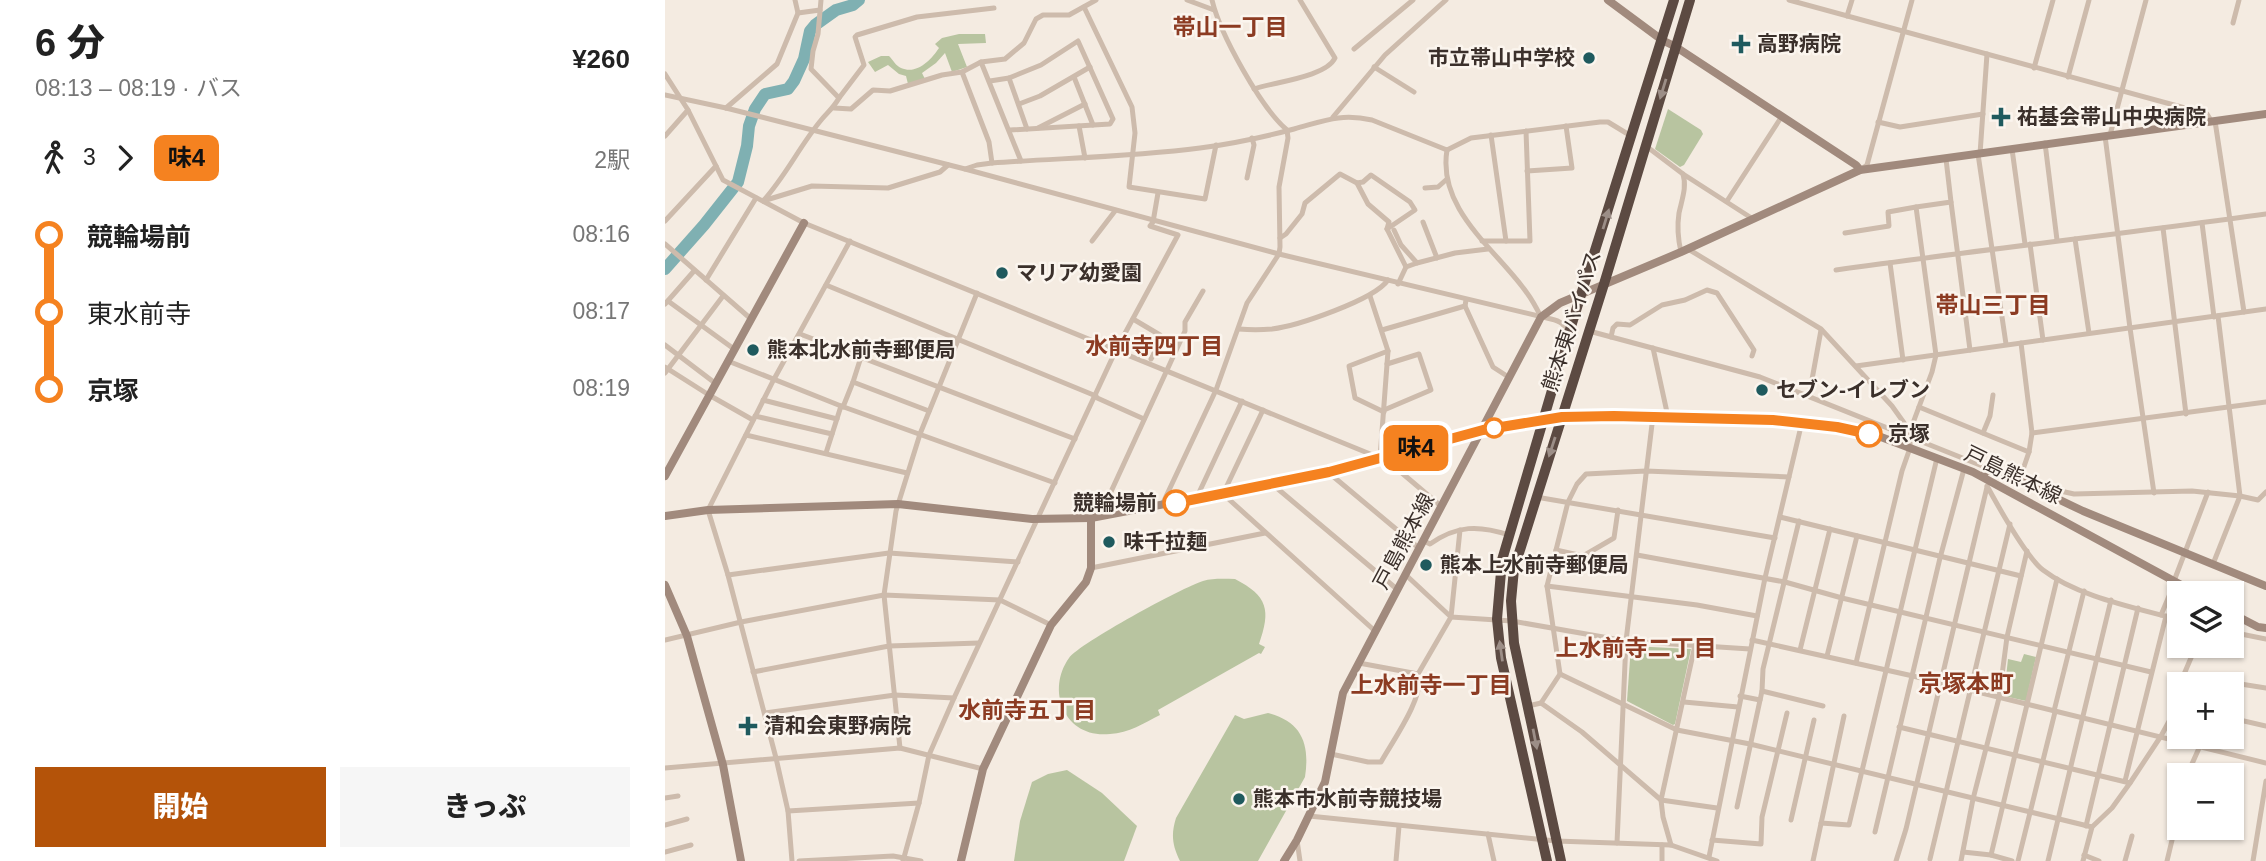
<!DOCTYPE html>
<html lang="ja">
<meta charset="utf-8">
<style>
body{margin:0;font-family:Helvetica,"Noto Sans JP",sans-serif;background:#f6f6f6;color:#222;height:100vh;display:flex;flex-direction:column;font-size:26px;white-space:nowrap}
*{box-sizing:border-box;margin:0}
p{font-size:23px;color:#767676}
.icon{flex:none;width:38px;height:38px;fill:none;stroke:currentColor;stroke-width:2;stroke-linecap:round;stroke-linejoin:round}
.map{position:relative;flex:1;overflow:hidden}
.drawer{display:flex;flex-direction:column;background:#fff;width:665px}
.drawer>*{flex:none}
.badge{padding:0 14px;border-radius:10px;font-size:24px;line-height:46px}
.buttons{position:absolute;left:1502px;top:581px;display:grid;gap:14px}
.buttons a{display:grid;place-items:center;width:77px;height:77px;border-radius:0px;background:#fff;box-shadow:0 2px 5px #0004;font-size:35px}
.map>.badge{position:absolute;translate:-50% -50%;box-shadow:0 0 0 4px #fff}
.legs{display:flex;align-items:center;gap:10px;height:77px;padding:0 35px;font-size:23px}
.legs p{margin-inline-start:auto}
.headline{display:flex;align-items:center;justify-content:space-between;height:119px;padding:0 35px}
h1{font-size:38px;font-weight:800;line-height:52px}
.action{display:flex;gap:14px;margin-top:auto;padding:14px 35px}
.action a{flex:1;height:80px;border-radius:0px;background:#b45309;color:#fff;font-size:28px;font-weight:800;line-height:80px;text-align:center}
.action a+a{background:#f6f6f6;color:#222}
ul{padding:0 35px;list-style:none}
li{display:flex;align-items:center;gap:24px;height:77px;font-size:26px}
li i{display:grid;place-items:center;width:10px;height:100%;margin:0 9px;background:currentColor}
li i::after{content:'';width:18px;height:18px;margin:-9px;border:5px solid;border-radius:50%;background:#fff}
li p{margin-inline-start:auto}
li:first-child i{background:linear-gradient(#0000 50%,currentColor 0)}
li:last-child i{background:linear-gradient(currentColor 50%,#0000 0)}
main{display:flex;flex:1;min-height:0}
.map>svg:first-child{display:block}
.green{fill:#b8c4a0}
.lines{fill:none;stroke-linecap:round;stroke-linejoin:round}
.river{stroke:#7fb0b2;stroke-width:12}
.street{stroke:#cdbbac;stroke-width:5}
.secondary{stroke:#a18a7d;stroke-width:8}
.highway{stroke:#5c4a42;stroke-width:10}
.oneway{fill:#9c8e87}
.line-1-casing{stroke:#fff;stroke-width:16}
.line-1{stroke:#f58220;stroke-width:10}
.poi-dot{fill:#1f5a5e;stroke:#fbf5ee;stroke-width:2.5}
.stop-1-dot{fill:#fff;stroke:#f58220;stroke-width:3.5}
.labels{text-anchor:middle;stroke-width:5;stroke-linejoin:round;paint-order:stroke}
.poi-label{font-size:21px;font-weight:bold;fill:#3b302b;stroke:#fbf5ee;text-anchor:start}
.street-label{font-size:21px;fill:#3b302b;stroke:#fbf5ee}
.stop-label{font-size:21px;font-weight:bold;fill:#3b302b;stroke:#fbf5ee;text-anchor:start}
.neighbourhood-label{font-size:23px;font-weight:bold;fill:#8c3b22;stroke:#fbf5ee}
.quarter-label{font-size:24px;font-weight:bold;fill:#8c3b22;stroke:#fbf5ee}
</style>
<main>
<section class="drawer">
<div class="headline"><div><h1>6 分</h1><p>08:13 – 08:19 · バス</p></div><b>¥260</b></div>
<div class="legs"><svg class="icon" aria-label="walk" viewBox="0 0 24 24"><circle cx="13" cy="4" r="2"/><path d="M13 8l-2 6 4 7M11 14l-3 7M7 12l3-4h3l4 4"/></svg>3<svg class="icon" aria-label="forward" viewBox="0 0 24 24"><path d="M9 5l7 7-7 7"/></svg><b class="badge" style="background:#f58220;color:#111">味4</b><p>2駅</p></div>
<ul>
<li><i style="color:#f58220"></i><b>競輪場前</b><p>08:16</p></li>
<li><i style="color:#f58220"></i><span>東水前寺</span><p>08:17</p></li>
<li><i style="color:#f58220"></i><b>京塚</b><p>08:19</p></li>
</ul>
<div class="action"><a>開始</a><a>きっぷ</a></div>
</section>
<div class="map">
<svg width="1601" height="861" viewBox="0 0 1601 861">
<rect width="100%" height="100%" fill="#f4ebe1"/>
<g class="green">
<path d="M294 34H320L321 43 293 44 302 67 287 72 280 53 271 63 257 73 260 79 243 84 241 76 234 74 223 65 210 72 203 62 216 56H224C228 60 231 66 236 68 252 75 266 60 274 48L270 44 277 38Z"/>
<path d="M1003 109 1036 130 1038 134 1019 165 1015 167 990 149Z"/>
<path d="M570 579C603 596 606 610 594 644L600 647 596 654 594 653 493 710 495 715C479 723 464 733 445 734 401 739 380 692 404 658 415 643 518 587 538 581 548 578 560 579 570 579Z"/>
<path d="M966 646 1026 649 1010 724 1008 725 962 701Z"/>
<path d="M1359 654 1371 657 1361 701 1339 696 1343 659 1356 662Z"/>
<path d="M603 713C637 722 645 744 640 777L593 861H515C507 845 506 834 511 818L570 715 579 719Z"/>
<path d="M402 770 437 793 472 826 459 861H349L355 821 367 782 383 774Z"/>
</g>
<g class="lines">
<path class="river" d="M0 269 39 225 73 182 82 146 84 126 90 109 100 94 123 89 129 81 139 59 145 31 150 25 171 10 188 5 194 0"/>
<g class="street">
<path d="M522 0 549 10"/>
<path d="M1124 0 1542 114 1547 122"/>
<path d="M419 7 467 107 470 133 464 187 540 199 551 145"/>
<path d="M133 13 155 10"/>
<path d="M1182 16 1187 0"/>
<path d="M1568 23 1574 0"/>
<path d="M689 49 748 0"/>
<path d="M316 62 356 161"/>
<path d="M709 67 749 92"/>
<path d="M1369 68 1388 0"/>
<path d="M297 72 324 142 327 163"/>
<path d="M0 74 23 110 58 180 139 223 715 458 723 351 705 296"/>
<path d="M409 77 428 125"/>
<path d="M1403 77 1424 0"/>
<path d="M344 78 362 129"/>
<path d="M325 81 344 78 376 65 413 41 448 119 445 124 345 130"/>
<path d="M589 89C609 82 661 77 670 58L667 53 635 0"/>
<path d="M0 95 61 108 300 169 614 254 886 319C895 321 900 324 902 333"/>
<path d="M174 98 199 65 190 37 192 35 252 17 329 8"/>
<path d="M354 104 375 96 425 67"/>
<path d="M61 108 112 64 133 13 130 0"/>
<path d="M169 108 186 109 208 90 225 91 277 75 297 72 316 62 340 59 359 43 371 19 378 15H404L431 0"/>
<path d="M668 117 720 55 781 0"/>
<path d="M1550 121 1579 312"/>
<path d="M1213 122 1235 127 1318 114"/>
<path d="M414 126 420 158"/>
<path d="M373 128 420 104"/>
<path d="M826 135 841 241"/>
<path d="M1445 135 1481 0"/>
<path d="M0 136 23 110"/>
<path d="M1440 136 1465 328 1489 493"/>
<path d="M1380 143 1392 240"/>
<path d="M981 146 1018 174 1088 219"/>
<path d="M1347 149 1360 244"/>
<path d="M782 150C772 210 832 250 862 293 868 301 872 309 876 317"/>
<path d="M782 150 806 138 935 122H943L966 136"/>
<path d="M1313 154 1341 344"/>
<path d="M1315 154 1322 54"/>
<path d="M1198 168 1202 165 1247 0"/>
<path d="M300 169 312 165 327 163C396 158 466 157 535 148 566 144 599 137 629 129 659 121 675 113 707 120L782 150"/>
<path d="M862 171 907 168 901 126"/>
<path d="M582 178 589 145 587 138"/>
<path d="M692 183 698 182 706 175 745 202 750 210 722 229"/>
<path d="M760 188 773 187 782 179"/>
<path d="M98 201C121 176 135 145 157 119 163 112 169 107 174 98L146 69 148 51 153 34 156 0"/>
<path d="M98 201 147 186 223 188 275 172 283 165"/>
<path d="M1062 201 1117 116"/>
<path d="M1286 202 1305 350"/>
<path d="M0 221 51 166"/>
<path d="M758 222 772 258"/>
<path d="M1537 223 1549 317"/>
<path d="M1498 228 1521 414"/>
<path d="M1180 233 1224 226 1223 212 1251 207"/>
<path d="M615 238 621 234 637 214 640 203 675 174 692 183 703 204 724 222 722 229 741 267 752 263 736 245 729 230"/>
<path d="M1410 239 1424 333"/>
<path d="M427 241 450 211"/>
<path d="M817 241H865L861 131"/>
<path d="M0 244 86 319"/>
<path d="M1365 244 1378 340"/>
<path d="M1023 249 1156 329 1227 406 1242 427 1245 436V448L1237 471 1191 663"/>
<path d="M1016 252C1013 239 1012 226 1014 213 1017 199 1022 187 1018 174"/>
<path d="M752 263 790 253 823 249"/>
<path d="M1225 263 1238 360"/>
<path d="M1171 270C1314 250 1458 234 1601 214"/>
<path d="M41 280 91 198"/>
<path d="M733 284 741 267"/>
<path d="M161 285 431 396"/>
<path d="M801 300 800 306 828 367 845 378"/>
<path d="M3 301 69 349"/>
<path d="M0 304 29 271"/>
<path d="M468 319 495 335 497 338 486 359"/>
<path d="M574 329C585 330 596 330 607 329 632 326 709 300 723 280"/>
<path d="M717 330 800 306"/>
<path d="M924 331 1095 377 1325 469"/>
<path d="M135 334 410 439"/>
<path d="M946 337 948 328 952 324 965 325 997 305 1020 300 1042 290 1052 293 1089 350 1087 356"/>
<path d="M1356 343 1367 433 1364 452 1354 481H1364L1382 488 1409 494 1527 491 1575 496 1593 500 1601 492"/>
<path d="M0 345 50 383"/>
<path d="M988 348 1003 417"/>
<path d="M196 357 188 382 264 411"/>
<path d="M63 361 176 406 390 483"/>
<path d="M1191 366 1601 309"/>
<path d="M0 367 44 395 88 420"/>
<path d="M0 373 58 296"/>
<path d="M1144 396 1156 330"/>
<path d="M430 397 479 419"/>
<path d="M98 400 172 419"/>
<path d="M178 407 188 382"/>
<path d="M1254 407 1364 452"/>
<path d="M598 410 558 494 710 631"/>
<path d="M719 410 766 390 754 354 722 364"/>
<path d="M719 412 690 398 684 366 723 351"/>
<path d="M90 416 167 434"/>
<path d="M1245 431 1267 372 1271 355 1251 207 1286 202 1281 159"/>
<path d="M1318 433 1325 416 1328 395"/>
<path d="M1367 433 1601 402"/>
<path d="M81 435 242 473"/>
<path d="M161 453 176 406"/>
<path d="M718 457 777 507"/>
<path d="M664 473 755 549"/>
<path d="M607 484 733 590"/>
<path d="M1322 486C1333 506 1361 557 1378 570 1413 597 1472 608 1514 620"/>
<path d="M871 497 1110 538"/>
<path d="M531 499 577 401"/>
<path d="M497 505 551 390 582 303 614 254 615 247 614 187 623 138 622 130C596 108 555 34 547 0"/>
<path d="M438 516V509L520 331V322L538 291"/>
<path d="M1115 517 1356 576"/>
<path d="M759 541 765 544C792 525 814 525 844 535"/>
<path d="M891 550 918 556 949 538 953 510"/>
<path d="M972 555 1120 582 1177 598 1486 672"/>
<path d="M1548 564 1575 496 1553 316"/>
<path d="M426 568 600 533"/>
<path d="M63 575 224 553 353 562"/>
<path d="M742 576 786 617 847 621 961 641 1085 649"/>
<path d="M1509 581 1543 492"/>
<path d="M882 586 1032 605 1092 616"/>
<path d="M1496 615 1510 582"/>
<path d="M1566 632 1601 639"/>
<path d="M0 640 76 622 219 595 335 600 386 625"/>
<path d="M1087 640 1248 676 1601 763"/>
<path d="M1135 650 1165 529"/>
<path d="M1162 656 1192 536"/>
<path d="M694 663 753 674 786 617 795 530"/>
<path d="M88 672 224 646 314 643"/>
<path d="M895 674 1012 730 1085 744 1427 827"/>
<path d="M1517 684V679L1531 646"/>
<path d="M1562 684 1563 682 1601 688"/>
<path d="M1097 691 1158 706"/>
<path d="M1075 696 1095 700"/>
<path d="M1019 702 1073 707"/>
<path d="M876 703 917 732 996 800 1052 808"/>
<path d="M863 706 876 703 895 674 882 586 903 502 912 484 921 474 981 471 1124 477"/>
<path d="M1389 711 1419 591"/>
<path d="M100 713 230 695 289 698"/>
<path d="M1566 718 1601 726"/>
<path d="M1234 727 1465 783"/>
<path d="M235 748 219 595 231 511 255 434 312 293"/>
<path d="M666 754 703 762H716C727 742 761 695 753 674"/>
<path d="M0 768 235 748 318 769"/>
<path d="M1522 775 1539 737"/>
<path d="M1460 781 1501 616"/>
<path d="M0 798 13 796"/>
<path d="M1072 807 1097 691 1098 669 1134 521"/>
<path d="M123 811 254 803"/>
<path d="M644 816 891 841 1006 845 1052 861"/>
<path d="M1126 820 1149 720"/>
<path d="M1156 823 1184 825 1272 458"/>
<path d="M0 825 22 819"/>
<path d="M1421 826 1473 608"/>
<path d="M1210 832 1275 558 1299 469"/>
<path d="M823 834 829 861"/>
<path d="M632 840 635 861"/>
<path d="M1047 840 1096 844 1097 817 1122 713"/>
<path d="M952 843 961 641 988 416"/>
<path d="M997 845V861"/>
<path d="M1006 845 998 817 996 800 1030 645"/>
<path d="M0 852 26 845"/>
<path d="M1298 852 1326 855 1347 861"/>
<path d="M1326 855 1392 579"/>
<path d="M1419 855 1434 861"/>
<path d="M1044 857 1100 578 1137 422"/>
<path d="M1265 859 1345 524"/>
<path d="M127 861 123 811 111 758 63 575 43 510 108 381 185 241"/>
<path d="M134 861 228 856 256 861"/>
<path d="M238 861 254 803 264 755 289 698 451 350 513 235 485 226 488 222 493 193"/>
<path d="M731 861 734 826"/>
<path d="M1148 861 1179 716"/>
<path d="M1231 861 1241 829 1322 487"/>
<path d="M1296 861 1308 799 1334 698 1342 637 1362 551"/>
<path d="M1353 861 1390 712"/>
<path d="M1383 861 1446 600"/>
<path d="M1418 861 1427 827 1447 808 1465 783 1496 736 1514 703"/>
<path d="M1460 861 1467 836"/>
<path d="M1502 861 1514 811"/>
<path d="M1588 861 1601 781"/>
</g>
<g class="secondary">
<path d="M943 0 997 40 1011 47 1191 165 1195 170"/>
<path d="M0 476 139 223"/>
<path d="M1318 476 1321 471 1330 469 1418 511 1601 586"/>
<path d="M0 516 43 510 233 504 367 519 426 518 664 473 818 430 879 420 949 416 1108 420 1186 429 1216 437 1308 472 1531 593"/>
<path d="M0 585 22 636 58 765 76 861"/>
<path d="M1566 613 1593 627 1601 628"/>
<path d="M296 861 318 769 386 625 421 582 426 568V518"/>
<path d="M619 861 632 840 660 782 678 693 876 317 895 303 1016 252 1195 170 1601 114"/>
</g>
<g class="highway">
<path d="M882 861 836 658 832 619 837 560 903 336 1009 0"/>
<path d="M896 861 849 643 846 601 849 569 939 284 1025 0"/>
</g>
</g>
<defs><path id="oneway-solid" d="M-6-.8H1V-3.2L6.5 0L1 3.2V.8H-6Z" transform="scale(1.75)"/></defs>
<g class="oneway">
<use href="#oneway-solid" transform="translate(998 89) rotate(107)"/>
<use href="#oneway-solid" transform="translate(941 219) rotate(-73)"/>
<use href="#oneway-solid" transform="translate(887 447) rotate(108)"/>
<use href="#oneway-solid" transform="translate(836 651) rotate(-98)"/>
<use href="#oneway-solid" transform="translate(870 739) rotate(79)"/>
</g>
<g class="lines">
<defs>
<path id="line-1" d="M511 503 664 472 818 430 897 417 949 416 1108 420 1172 427 1204 434"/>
</defs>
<use href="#line-1" class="line-1-casing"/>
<use href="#line-1" class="line-1"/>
</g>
<g class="poi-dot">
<path d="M1072.5 33.5h7v7h7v7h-7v7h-7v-7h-7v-7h7z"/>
<circle cx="924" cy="58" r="7"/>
<path d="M1332.5 106.5h7v7h7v7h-7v7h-7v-7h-7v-7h7z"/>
<circle cx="337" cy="273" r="7"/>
<circle cx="88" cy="350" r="7"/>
<circle cx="1097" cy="390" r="7"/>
<circle cx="444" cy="542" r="7"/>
<circle cx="761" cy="565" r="7"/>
<path d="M79.5 715.5h7v7h7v7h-7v7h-7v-7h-7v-7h7z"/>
<circle cx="574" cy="799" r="7"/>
</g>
<g class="stop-1-dot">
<circle cx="829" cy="428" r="9"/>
<circle cx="1204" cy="434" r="12"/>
<circle cx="511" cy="503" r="12"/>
</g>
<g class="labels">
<g class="poi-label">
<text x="1092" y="51">高野病院</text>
<text x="910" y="65" text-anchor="end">市立帯山中学校</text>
<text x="1352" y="124">祐基会帯山中央病院</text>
<text x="351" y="280">マリア幼愛園</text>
<text x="102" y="357">熊本北水前寺郵便局</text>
<text x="1111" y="397">セブン-イレブン</text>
<text x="458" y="549">味千拉麺</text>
<text x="775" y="572">熊本上水前寺郵便局</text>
<text x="99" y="733">清和会東野病院</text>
<text x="588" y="806">熊本市水前寺競技場</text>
</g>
<g class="street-label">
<text transform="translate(907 321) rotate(-72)" y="7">熊本東バイパス</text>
<text transform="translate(1348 475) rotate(26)" y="7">戸島熊本線</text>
<text transform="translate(739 541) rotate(-62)" y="7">戸島熊本線</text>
</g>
<g class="stop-label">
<text x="1223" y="441">京塚</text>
<text x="492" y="510" text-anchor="end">競輪場前</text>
</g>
<g class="neighbourhood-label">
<text x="565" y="35">帯山一丁目</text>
<text x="1328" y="313">帯山三丁目</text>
<text x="489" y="354">水前寺四丁目</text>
<text x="971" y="656">上水前寺二丁目</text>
<text x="766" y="693">上水前寺一丁目</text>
<text x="362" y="718">水前寺五丁目</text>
</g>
<g class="quarter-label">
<text x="1301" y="692">京塚本町</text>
</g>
</g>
</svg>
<div class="buttons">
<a><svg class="icon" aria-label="layers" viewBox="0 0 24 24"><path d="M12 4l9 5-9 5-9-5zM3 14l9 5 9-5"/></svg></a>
<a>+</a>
<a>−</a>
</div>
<b class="badge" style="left:751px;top:448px;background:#f58220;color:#111">味4</b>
</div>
</main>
